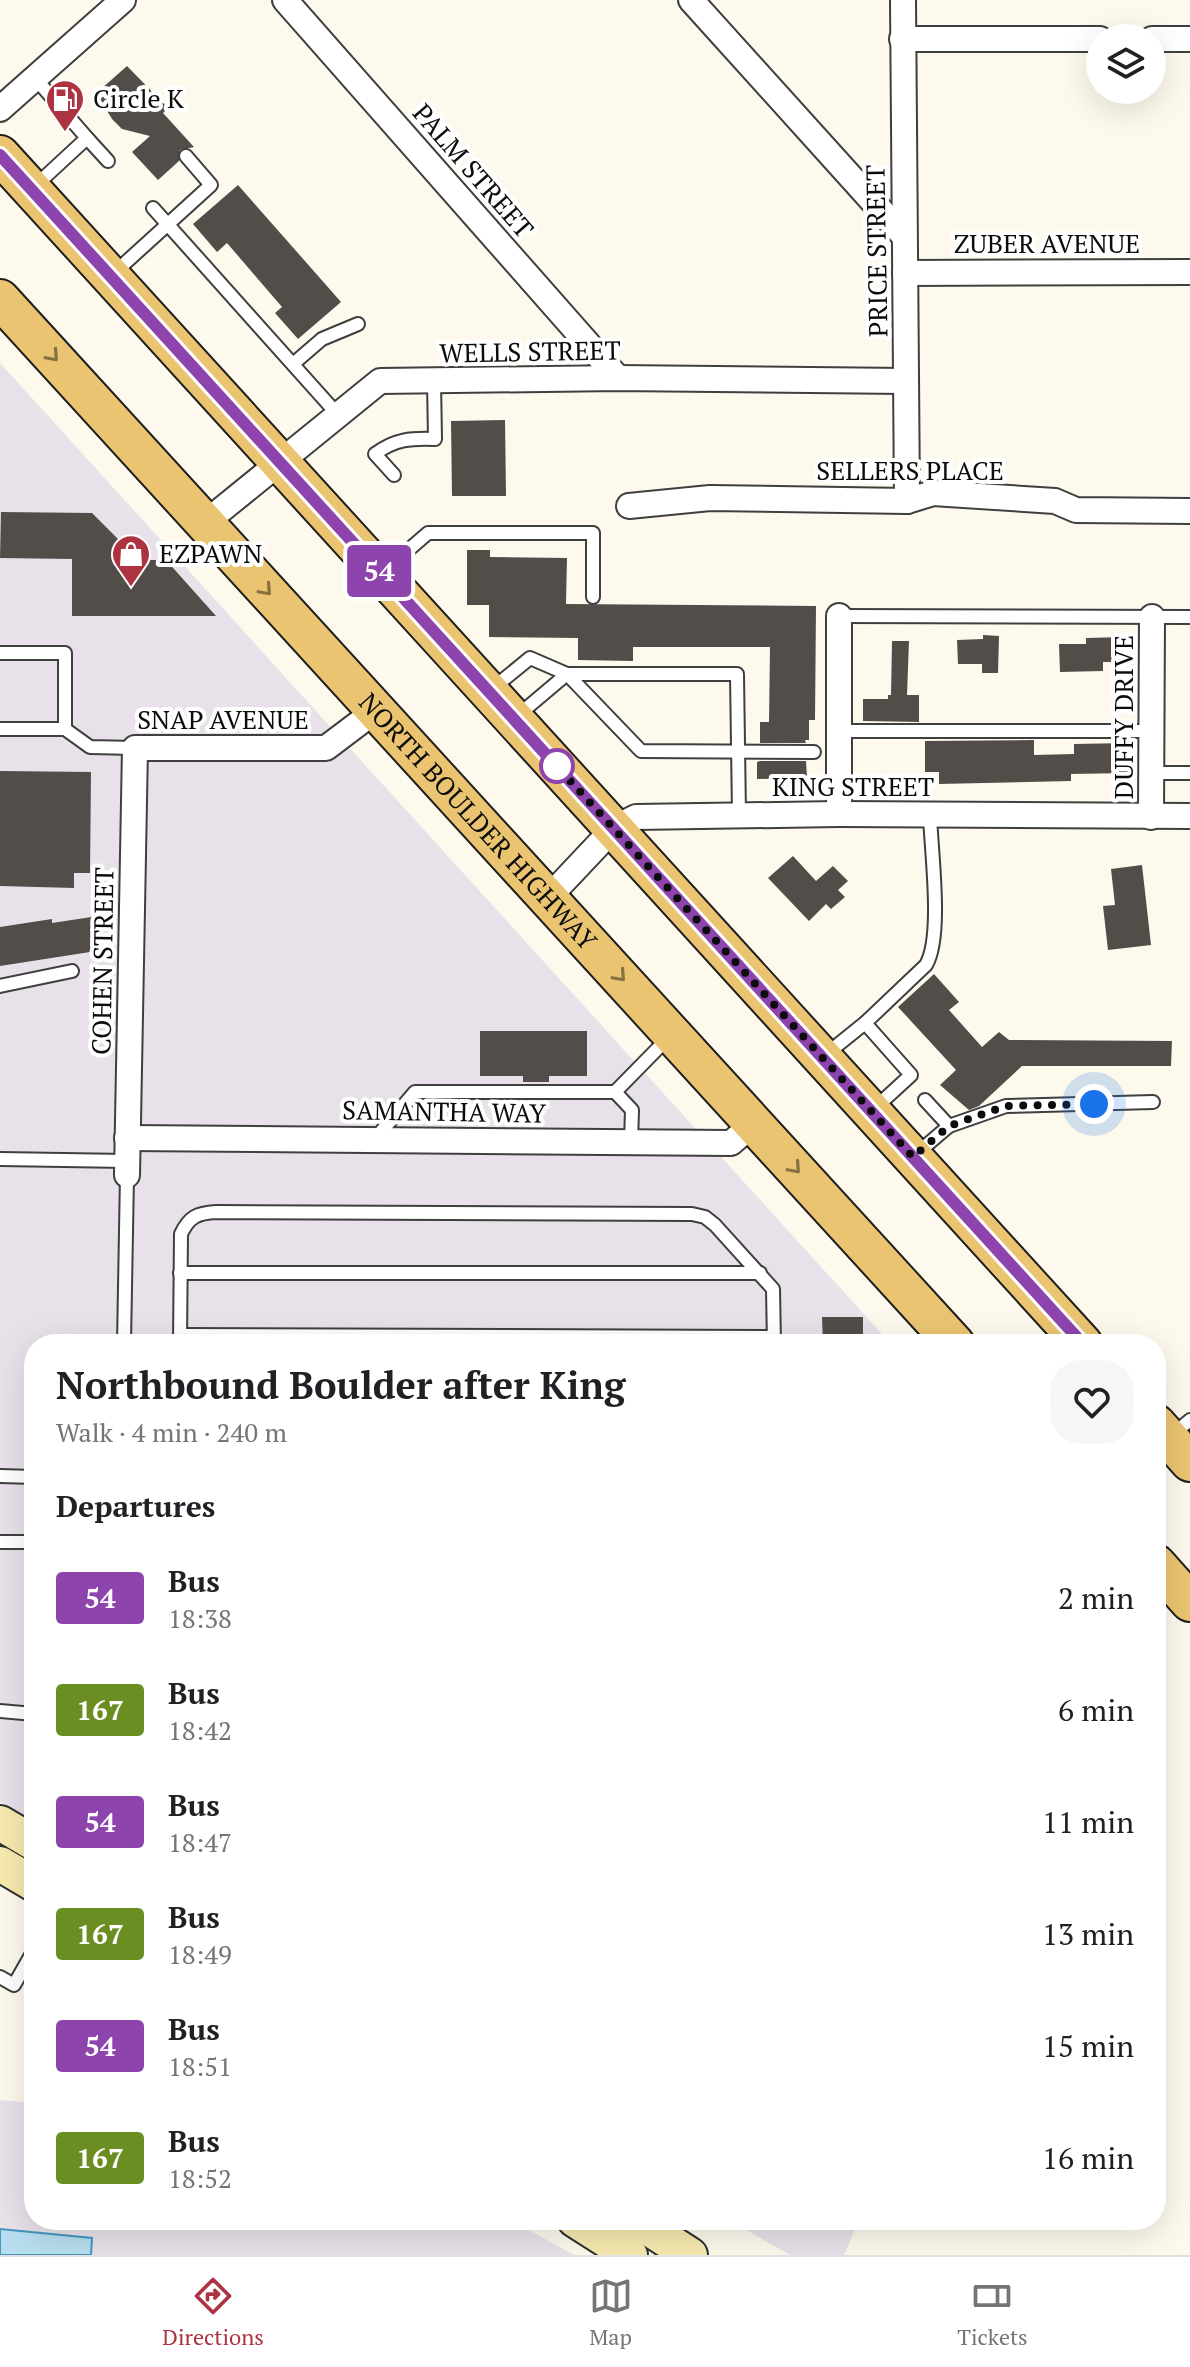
<!DOCTYPE html>
<meta charset="utf-8">
<style>
body{margin:0;font-family:"PT Serif",serif;background:#f6f6f6;color:#202124;height:100vh;display:flex;flex-direction:column;font-size:30px;white-space:nowrap}
*{box-sizing:border-box;margin:0}
p{font-size:26px;color:#757577}
.icon{flex:none;width:44px;height:44px;fill:none;stroke:currentColor;stroke-width:2;stroke-linecap:round;stroke-linejoin:round}
.map{position:relative;flex:1;overflow:hidden}
.panel{position:absolute;left:24px;top:1334px;width:1142px;height:896px;display:flex;flex-direction:column;background:#fff;border-radius:32px;box-shadow:0 8px 32px #0002}
.panel>*{flex:none}
.badge{padding:0 16px;border-radius:6px;font-size:28px;line-height:52px}
.fabs{position:absolute;left:1086px;top:24px;display:grid;gap:16px}
.fabs a{display:grid;place-items:center;width:80px;height:80px;border-radius:50%;background:#fff;box-shadow:0 8px 32px #0002;font-size:40px}
.you{position:absolute;width:40px;height:40px;margin:-20px;border:6px solid #fff;border-radius:50%;background:#1a73e8;box-shadow:0 0 0 12px #1a73e833}
.map>.badge{position:absolute;translate:-50% -50%;box-shadow:0 0 0 4px #fff}
h2{padding:0 32px;font-size:30px;line-height:72px}
.round{display:grid;place-items:center;flex:none;width:84px;height:84px;border-radius:32px;background:#f6f6f6}
.head{display:flex;align-items:center;justify-content:space-between;height:136px;padding:0 32px}
h1{font-size:38px;font-weight:600;line-height:60px}
ul{padding:0;list-style:none}
li{display:flex;align-items:center;gap:24px;height:112px;padding:0 32px}
li div{flex:1}
li b{display:block;font-size:30px}
li em{font-style:normal}
li .badge{min-width:88px;font-weight:700;text-align:center}
.menu{display:flex;justify-content:space-around;align-items:center;height:112px;border-top:2px solid #e0e0e0;background:#fff;font-size:22px;color:#757577}
.menu a{display:grid;justify-items:center;gap:4px}
.menu .current{color:#ad3341}
.map>svg:first-child{display:block}
.industrial{fill:#e8e1ea}
.water{fill:#b7deef;stroke:#4696be;stroke-width:2}
.building{fill:#534d4a}
.lines{fill:none;stroke-linecap:round;stroke-linejoin:round}
.service-casing{stroke:#3f3f3f;stroke-width:16}
.minor-casing{stroke:#3f3f3f;stroke-width:28}
.secondary-casing{stroke:#2e2e2e;stroke-width:38}
.primary-casing{stroke:#1d1d1d;stroke-width:42}
.service{stroke:#fff;stroke-width:12}
.minor{stroke:#fff;stroke-width:24}
.secondary{stroke:#f6eaaf;stroke-width:34}
.primary{stroke:#eac470;stroke-width:38}
.oneway{stroke:#867143}
.line-casing{stroke:#fff;stroke-width:18}
.line{stroke:#8e44ad;stroke-width:12}
.walk{stroke:#0c0c0c;stroke-width:8;stroke-dasharray:0 14.4}
.stop-dot{fill:#fff;stroke:#8e44ad;stroke-width:4}
.labels{text-anchor:middle;stroke-width:8;stroke-linejoin:round;paint-order:stroke}
.poi-label{font-size:26px;fill:#0c0c0c;stroke:#fff;text-anchor:start}
.street-label{font-size:26px;fill:#0c0c0c;stroke:#fff}
</style>
<div class="map">
<svg width="1190" height="2255" viewBox="0 0 1190 2255">
<rect width="100%" height="100%" fill="#fdf9ed"/>
<g class="industrial">
<path d="M0 363 891 1344H34V1821L0 1802Z"/>
<path d="M0 2100 34 2103V2220H511L574 2255H0Z"/>
<path d="M729 2220H859L844 2255H790Z"/>
</g>
<path class="water" d="M0 2229 92 2238 91 2255H0Z"/>
<g class="building">
<path d="M127 66 168 108 163 113 194 147 180 150 179 161 158 180 132 152 150 136 122 129 112 119 100 99 106 95 101 89Z"/>
<path d="M238 185 341 302 298 339 275 313 282 307 227 243 217 252 193 224Z"/>
<path d="M505 420 506 496H452L451 421Z"/>
<path d="M1 512 92 513 121 542V560H166L216 616H72V559L0 558Z"/>
<path d="M467 550H490V557L567 558 566 604 816 606 815 720H809V740H805L806 743H760V722H769L770 647H633V661L578 660V638L489 637V605H467Z"/>
<path d="M983 635 999 636 998 673H982V664H958L957 640 983 639Z"/>
<path d="M1123 637 1124 662H1103V671L1060 672 1059 644H1086V638Z"/>
<path d="M892 641H909L907 695H919V722L863 721V699H888V695H891Z"/>
<path d="M1034 740V755L1074 754V744L1128 743 1129 773 1071 774V781L939 784V772H925V741Z"/>
<path d="M760 761H806L807 778 757 779V762Z"/>
<path d="M0 771 91 772 90 873H74V888L0 886Z"/>
<path d="M793 856 816 881 833 866 848 881 838 890 845 897 831 909 826 904 809 921 768 878Z"/>
<path d="M1142 865 1151 945 1108 950 1103 906 1115 905 1111 869Z"/>
<path d="M98 916 103 950 0 966V927L52 919V923Z"/>
<path d="M934 974 959 1002 949 1010 982 1047 999 1032 1009 1040 1172 1041 1171 1066H1022L979 1106 969 1110 940 1085 956 1070 898 1007Z"/>
<path d="M480 1031H587V1076H549V1082H523V1076H480Z"/>
<path d="M822 1317H863V1344H823Z"/>
</g>
<g class="lines">
<defs>
<g id="service">
<path d="M87 138 108 161"/>
<path d="M34 187 87 138 35 78"/>
<path d="M153 208 339 416"/>
<path d="M113 274 211 185 186 156"/>
<path d="M293 364 322 339 358 324"/>
<path d="M394 475 375 454C395 439 411 438 435 439L434 381"/>
<path d="M384 571 428 533H593V597"/>
<path d="M839 616 1190 617"/>
<path d="M0 653H65V729H0"/>
<path d="M492 689 530 658 567 674 641 751 814 752"/>
<path d="M516 717 567 674H737L739 815"/>
<path d="M65 729 90 747 135 748"/>
<path d="M839 731H1152"/>
<path d="M1152 773H1190"/>
<path d="M0 986 72 971"/>
<path d="M865 1023 926 965C943 936 931 851 930 815"/>
<path d="M824 1056 865 1023 911 1075 874 1109"/>
<path d="M615 1092 632 1110 631 1142"/>
<path d="M949 1126 1006 1106 1153 1102"/>
<path d="M374 1140 415 1092H615L670 1036"/>
<path d="M915 1155 949 1126 925 1100"/>
<path d="M0 1159 127 1161"/>
<path d="M180 1273H760"/>
<path d="M180 1335 774 1337"/>
<path d="M124 1344 127 1175"/>
<path d="M180 1344 181 1234C189 1217 197 1213 216 1212L692 1214 705 1217 715 1225 773 1289 774 1344"/>
<path d="M1171 1436 1190 1420"/>
<path d="M0 1476 34 1477"/>
<path d="M0 1542H34"/>
<path d="M0 1711 34 1714"/>
<path d="M0 1977 14 1985 34 1950"/>
</g>
<g id="minor">
<path d="M285 0 618 378"/>
<path d="M691 0 904 236"/>
<path d="M903 0 907 501"/>
<path d="M902 39H1100"/>
<path d="M1152 39H1190"/>
<path d="M0 109 123 0"/>
<path d="M905 273 1190 272"/>
<path d="M629 506 710 498 907 501 933 493 1055 501 1076 510 1190 511"/>
<path d="M205 523 380 381 618 378 906 381"/>
<path d="M839 814V616"/>
<path d="M1151 817 1152 617"/>
<path d="M548 898 614 828 636 817 839 814 1190 816"/>
<path d="M127 1138 731 1143 754 1123"/>
<path d="M127 1175 135 748H326L375 711"/>
</g>
<g id="secondary">
<path d="M0 1823 34 1843"/>
<path d="M0 1864 34 1884"/>
<path d="M575 2220 630 2255"/>
<path d="M636 2220 690 2255"/>
</g>
<g id="primary">
<path d="M0 155 1083 1344"/>
<path id="s1" d="M0 299 955 1344"/>
<path d="M1156 1424 1190 1462"/>
<path d="M1156 1564 1190 1602"/>
</g>
</defs>
<use href="#service" class="service-casing"/>
<use href="#minor" class="minor-casing"/>
<use href="#secondary" class="secondary-casing"/>
<use href="#primary" class="primary-casing"/>
<use href="#service" class="service"/>
<use href="#minor" class="minor"/>
<use href="#secondary" class="secondary"/>
<use href="#primary" class="primary"/>
</g>
<defs><path id="oneway-chevron" d="M-2-3.5L2.5 0L-2 3.5" fill="none" stroke-width="1.6" stroke-linecap="round" stroke-linejoin="round" transform="scale(2)"/></defs>
<g class="oneway">
<use href="#oneway-chevron" transform="translate(53 356) rotate(48)"/>
<use href="#oneway-chevron" transform="translate(266 590) rotate(48)"/>
<use href="#oneway-chevron" transform="translate(620 976) rotate(48)"/>
<use href="#oneway-chevron" transform="translate(795 1168) rotate(48)"/>
</g>
<g class="lines">
<defs>
<path id="line" d="M0 155 1083 1344"/>
</defs>
<use href="#line" class="line-casing"/>
<use href="#line" class="line"/>
<path class="walk" d="M557 766 554 763 913 1157 949 1126 1006 1106 1094 1104"/>
</g>
<defs>
<symbol id="fuel-pin" viewBox="-11 -11 22 30"><path d="M0 17L-7.5 6A9.5 9.5 0 1 1 7.5 6Z" fill="#ad3341" stroke="#fff"/><path d="M-5.5-6h7V0h2V4h1.3V-2.5L3-4.5l.8-.8L6-3V5H2.5V1h-1V6h-7ZM-4.2-4.7v3.2H.2V-4.7Z" fill="#fff"/></symbol>
<symbol id="shop-pin" viewBox="-11 -11 22 30"><path d="M0 17L-7.5 6A9.5 9.5 0 1 1 7.5 6Z" fill="#ad3341" stroke="#fff"/><path d="M-5-2.5h2.3a2.7 3.5 0 0 1 5.4 0H5L5.5 6h-11ZM-1.5-2.5h3a1.5 2.3 0 0 0-3 0Z" fill="#fff"/></symbol>
</defs>
<g fill-rule="evenodd">
<use href="#fuel-pin" x="43" y="77" width="44" height="60"/>
<use href="#shop-pin" x="109" y="532" width="44" height="60"/>
</g>
<circle class="stop-dot" cx="557" cy="766" r="16"/>
<g class="labels">
<g class="poi-label">
<text x="93" y="108">Circle K</text>
<text x="159" y="563">EZPAWN</text>
</g>
<g class="street-label">
<text transform="translate(473 171) rotate(49)" y="9">PALM STREET</text>
<text x="1047" y="253">ZUBER AVENUE</text>
<text transform="translate(877 251) rotate(-91)" y="9">PRICE STREET</text>
<text transform="translate(530 352) rotate(-1)" y="9">WELLS STREET</text>
<text x="910" y="480">SELLERS PLACE</text>
<text transform="translate(1124 717) rotate(-90)" y="9">DUFFY DRIVE</text>
<text x="223" y="729">SNAP AVENUE</text>
<text x="853" y="796">KING STREET</text>
<text dy="9" stroke="none"><textPath href="#s1" startOffset="708">NORTH BOULDER HIGHWAY</textPath></text>
<text transform="translate(103 961) rotate(-89)" y="9">COHEN STREET</text>
<text transform="translate(444 1112) rotate(1)" y="9">SAMANTHA WAY</text>
</g>
</g>
</svg>
<div class="fabs">
<a><svg class="icon" aria-label="layers" viewBox="0 0 24 24"><path d="M12 4l9 5-9 5-9-5zM3 14l9 5 9-5"/></svg></a>
</div>
<div class="you" style="left:1094px;top:1104px"></div>
<b class="badge" style="left:379px;top:571px;background:#8e44ad;color:#fff">54</b>
<section class="panel">
<div class="head"><div><h1>Northbound Boulder after King</h1><p>Walk · 4 min · 240 m</p></div><a class="round"><svg class="icon" aria-label="heart" viewBox="0 0 24 24"><path d="M12 20l-8-8c-3-5 5-10 8-4 3-6 11-1 8 4z"/></svg></a></div>
<h2>Departures</h2>
<ul>
<li><span class="badge" style="background:#8e44ad;color:#fff">54</span><div><b>Bus</b><p>18:38</p></div><em>2 min</em></li>
<li><span class="badge" style="background:#6b8e23;color:#fff">167</span><div><b>Bus</b><p>18:42</p></div><em>6 min</em></li>
<li><span class="badge" style="background:#8e44ad;color:#fff">54</span><div><b>Bus</b><p>18:47</p></div><em>11 min</em></li>
<li><span class="badge" style="background:#6b8e23;color:#fff">167</span><div><b>Bus</b><p>18:49</p></div><em>13 min</em></li>
<li><span class="badge" style="background:#8e44ad;color:#fff">54</span><div><b>Bus</b><p>18:51</p></div><em>15 min</em></li>
<li><span class="badge" style="background:#6b8e23;color:#fff">167</span><div><b>Bus</b><p>18:52</p></div><em>16 min</em></li>
</ul>
</section>
</div>
<nav class="menu">
<a class="current"><svg class="icon" aria-label="directions" viewBox="0 0 24 24"><path d="M12 3l9 9-9 9-9-9zM9 14v-3h6M13 9l2 2-2 2"/></svg>Directions</a>
<a><svg class="icon" aria-label="map" viewBox="0 0 24 24"><path d="M3 6l6-2 6 2 6-2v14l-6 2-6-2-6 2zM9 4v14M15 6v14"/></svg>Map</a>
<a><svg class="icon" aria-label="tickets" viewBox="0 0 24 24"><path d="M3 7h18v10H3zM15 7v10"/></svg>Tickets</a>
</nav>
